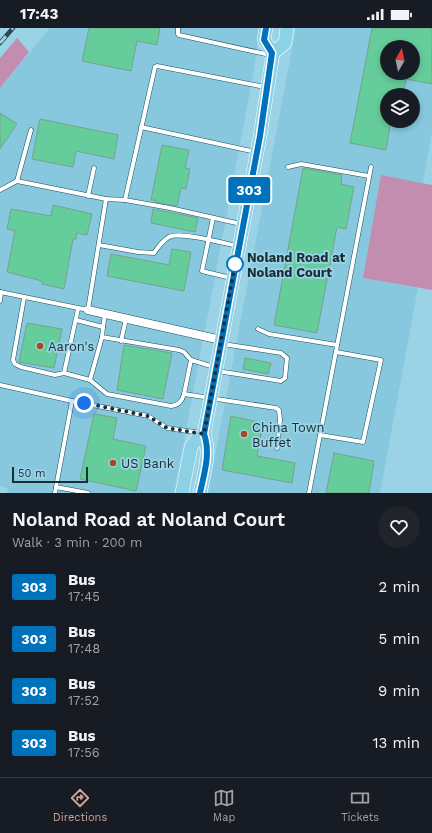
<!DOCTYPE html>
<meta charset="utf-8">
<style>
body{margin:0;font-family:"Work Sans",sans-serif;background:#20242c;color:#f1f3f6;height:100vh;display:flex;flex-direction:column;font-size:15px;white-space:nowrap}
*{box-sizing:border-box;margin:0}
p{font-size:13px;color:#9ea1a6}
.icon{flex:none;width:22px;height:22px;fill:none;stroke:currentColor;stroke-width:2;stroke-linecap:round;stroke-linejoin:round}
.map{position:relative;height:465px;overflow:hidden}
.sheet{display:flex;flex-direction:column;background:#171b24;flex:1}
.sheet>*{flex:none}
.badge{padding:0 8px;border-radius:3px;font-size:14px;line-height:26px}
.needle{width:26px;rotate:9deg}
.fabs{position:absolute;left:380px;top:12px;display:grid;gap:8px}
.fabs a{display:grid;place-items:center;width:40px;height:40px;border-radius:50%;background:#171b24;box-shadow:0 2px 6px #0003;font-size:20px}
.scale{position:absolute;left:12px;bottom:10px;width:76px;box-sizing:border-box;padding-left:4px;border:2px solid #182f37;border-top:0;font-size:11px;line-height:14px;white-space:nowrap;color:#182f37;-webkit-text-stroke:3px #9bd3e6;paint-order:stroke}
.you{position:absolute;width:20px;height:20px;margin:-10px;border:3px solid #fff;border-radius:50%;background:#1a73e8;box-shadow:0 0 0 6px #1a73e833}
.map>.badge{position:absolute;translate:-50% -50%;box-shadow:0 0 0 2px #fff}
.round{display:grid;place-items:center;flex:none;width:42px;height:42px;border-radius:21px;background:#20242c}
.head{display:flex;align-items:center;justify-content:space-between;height:68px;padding:0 12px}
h1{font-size:19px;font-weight:600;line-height:30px}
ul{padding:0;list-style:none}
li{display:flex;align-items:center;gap:12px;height:52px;padding:0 12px}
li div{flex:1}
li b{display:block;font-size:15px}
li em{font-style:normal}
li .badge{min-width:44px;font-weight:700;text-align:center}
.status{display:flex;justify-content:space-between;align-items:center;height:28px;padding:0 20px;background:#171b24;direction:ltr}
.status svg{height:11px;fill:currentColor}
.dock{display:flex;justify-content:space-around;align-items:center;height:56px;border-top:1px solid #363941;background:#171b24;font-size:11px;color:#9ea1a6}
.dock a{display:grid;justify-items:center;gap:2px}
.dock .active{color:#d2a593}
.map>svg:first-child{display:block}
.built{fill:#87c8de;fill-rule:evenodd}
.green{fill:#c28dae}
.building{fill:#65cc9b;stroke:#74a48b;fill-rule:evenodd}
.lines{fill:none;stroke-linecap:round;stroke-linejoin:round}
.lane-casing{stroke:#164f60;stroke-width:5}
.street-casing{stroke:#164f60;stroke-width:9}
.primary-casing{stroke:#fff;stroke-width:14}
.lane{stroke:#fff;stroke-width:4}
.street{stroke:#fff;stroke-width:8}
.primary{stroke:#8cd2e6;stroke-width:13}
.rail-casing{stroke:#2d4953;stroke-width:4.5}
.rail{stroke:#9bd3e6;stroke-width:3;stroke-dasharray:9;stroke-linecap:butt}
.line-casing{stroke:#fff;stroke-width:9}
.line{stroke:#0072bc;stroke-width:6}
.walk{stroke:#182f37;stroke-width:4;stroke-dasharray:0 7.2}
.stop-dot{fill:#fff;stroke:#0072bc;stroke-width:2}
.poi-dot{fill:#ac461b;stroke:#9bd3e6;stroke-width:1.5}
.labels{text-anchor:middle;stroke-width:3.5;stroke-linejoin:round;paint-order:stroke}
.stop-label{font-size:13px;font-weight:bold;fill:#182f37;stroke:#9bd3e6;text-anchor:start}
.poi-label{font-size:13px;fill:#182f37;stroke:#9bd3e6;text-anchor:start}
</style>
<div class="status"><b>17:43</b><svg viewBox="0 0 49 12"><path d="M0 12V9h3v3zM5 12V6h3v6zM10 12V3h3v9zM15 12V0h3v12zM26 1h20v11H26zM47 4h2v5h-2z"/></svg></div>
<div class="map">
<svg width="432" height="465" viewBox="0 0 432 465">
<rect width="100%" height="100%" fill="#9bd3e6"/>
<g class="built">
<path d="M50 0H260L254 42 231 164 174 465H7L8 460 0 458V60Z"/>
<path d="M296 0H432V103L423 155 381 148 363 250 418 260 380 465H208ZM387 19H413V45H387ZM387 67H413V93H387Z"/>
</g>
<g class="green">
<path d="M17 10 29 24 0 60V30Z"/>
<path d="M381 147 432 157V262L363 250Z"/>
</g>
<g class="building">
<path d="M89 0H160L157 17 137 13 131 43 82 33Z"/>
<path d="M372 0H432V56L406 51 403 67H387V93H391L386 122 350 115ZM387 19H413V45H387Z"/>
<path d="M0 85 17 96 0 121Z"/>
<path d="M40 91 118 107 114 131 76 123 73 139 32 131Z"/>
<path d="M162 117 189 122 185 140 190 141 186 161 181 160 177 178 155 174V172H151Z"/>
<path d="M303 140 342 147 341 156 354 159 346 201 337 199 317 305 274 297Z"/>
<path d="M53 177 92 186 87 207 77 205 76 211H73L64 261 42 256V253L7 244 15 203 7 201 11 181 51 188Z"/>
<path d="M153 181 198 190 195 204 151 195Z"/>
<path d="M172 221 191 224 184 263 107 248 111 226 169 237Z"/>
<path d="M27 295 62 301 54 340 19 334Z"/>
<path d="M124 317 172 325 163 371 117 362Z"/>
<path d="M245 330 271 335 268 346 243 341Z"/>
<path d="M94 386 117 390 113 411 146 418 136 463 80 451Z"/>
<path d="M231 388 263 395 257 428 295 435 292 455 222 442Z"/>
<path d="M334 425 374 433 369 465H326Z"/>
</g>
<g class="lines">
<defs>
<g id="lane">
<path d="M178 0V6L179 7 270 27"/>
<path d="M141 99 256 124"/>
<path d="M288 139 301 136 369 148"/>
<path d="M17 153 31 102"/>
<path d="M0 162 17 153 106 171 125 172 170 180 241 196"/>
<path d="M88 168 94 140"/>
<path d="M125 172 155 39 157 38 265 59"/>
<path d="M213 190 202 243 231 250"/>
<path d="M99 217 138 224 154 225C158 219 162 213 169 209 180 203 223 215 237 218"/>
<path d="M0 264 88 282 106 171"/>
<path d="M24 270 13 332 15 336 21 339 55 347 64 345 78 281"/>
<path d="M0 273 1 264"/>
<path d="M76 292 103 299 102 309 179 322 184 324 191 332 214 339"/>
<path d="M103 299 105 286"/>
<path d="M258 301 269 306 337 317"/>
<path d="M121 313 126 291"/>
<path d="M191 332 184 366 276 380 279 382 280 392 277 420"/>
<path d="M217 343 281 353 285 350 287 330 281 325 223 316"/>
<path d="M64 345 90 352 107 366 171 378C179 377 182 373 184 366"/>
<path d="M90 352 102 309"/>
<path d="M0 357 72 373"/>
<path d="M320 407 363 414 381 332 336 324"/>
<path d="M55 465 56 459"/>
<path d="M88 465 56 459 72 373 148 388 167 400 201 405"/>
<path d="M309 465 371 139"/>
</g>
<path id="street" d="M88 282 221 312"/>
<g id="primary">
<path d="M273 25 285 15 287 0"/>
<path d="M182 465 191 419 196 412 204 406"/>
<path d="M200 465C204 446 211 425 204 406L260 108 273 25 264 12 266 0"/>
</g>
</defs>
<use href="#lane" class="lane-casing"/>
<use href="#street" class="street-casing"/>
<use href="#primary" class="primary-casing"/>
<use href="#lane" class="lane"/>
<use href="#street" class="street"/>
<use href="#primary" class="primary"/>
<defs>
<path id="rail" d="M0 15 13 0"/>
</defs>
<use href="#rail" class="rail-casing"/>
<use href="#rail" class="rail"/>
</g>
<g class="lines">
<defs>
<path id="line" d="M200 465C204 446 211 425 204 406L260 108 272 25 264 12 266 0"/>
</defs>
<use href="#line" class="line-casing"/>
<use href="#line" class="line"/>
<path class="walk" d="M84 375 148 388 167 400 204 406 235 236"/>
</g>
<circle class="stop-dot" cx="235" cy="236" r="8"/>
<g class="poi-dot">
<circle cx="40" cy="318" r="4"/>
<circle cx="244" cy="406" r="4"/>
<circle cx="113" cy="435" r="4"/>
</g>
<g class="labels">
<g class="stop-label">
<text x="247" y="234">Noland Road at<tspan x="247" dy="15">Noland Court</tspan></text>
</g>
<g class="poi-label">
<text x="48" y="323">Aaron's</text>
<text x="252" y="404">China Town<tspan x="252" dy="15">Buffet</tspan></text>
<text x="121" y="440">US Bank</text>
</g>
</g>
</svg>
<div class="fabs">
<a><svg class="needle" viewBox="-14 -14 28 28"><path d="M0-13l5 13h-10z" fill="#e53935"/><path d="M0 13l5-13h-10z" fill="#9ea1a6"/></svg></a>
<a><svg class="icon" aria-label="layers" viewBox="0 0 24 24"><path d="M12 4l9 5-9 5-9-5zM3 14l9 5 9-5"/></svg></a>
</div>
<div class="scale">50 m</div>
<div class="you" style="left:84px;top:375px"></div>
<b class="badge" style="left:249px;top:162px;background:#0072bc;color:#fff">303</b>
</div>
<section class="sheet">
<div class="head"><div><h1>Noland Road at Noland Court</h1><p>Walk · 3 min · 200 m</p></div><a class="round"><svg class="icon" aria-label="heart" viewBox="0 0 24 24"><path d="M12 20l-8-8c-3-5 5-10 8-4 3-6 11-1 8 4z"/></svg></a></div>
<ul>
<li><span class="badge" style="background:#0072bc;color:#fff">303</span><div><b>Bus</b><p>17:45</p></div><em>2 min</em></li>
<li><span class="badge" style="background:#0072bc;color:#fff">303</span><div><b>Bus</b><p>17:48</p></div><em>5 min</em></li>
<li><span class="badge" style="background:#0072bc;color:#fff">303</span><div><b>Bus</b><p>17:52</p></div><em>9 min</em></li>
<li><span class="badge" style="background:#0072bc;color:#fff">303</span><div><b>Bus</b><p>17:56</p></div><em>13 min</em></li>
</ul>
</section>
<nav class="dock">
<a class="active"><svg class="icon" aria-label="directions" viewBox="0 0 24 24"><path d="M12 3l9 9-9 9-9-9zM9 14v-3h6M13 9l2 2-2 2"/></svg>Directions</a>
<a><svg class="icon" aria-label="map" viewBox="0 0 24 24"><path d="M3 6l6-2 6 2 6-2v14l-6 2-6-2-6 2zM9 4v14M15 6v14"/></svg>Map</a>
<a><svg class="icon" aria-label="tickets" viewBox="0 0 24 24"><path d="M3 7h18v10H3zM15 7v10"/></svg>Tickets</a>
</nav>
